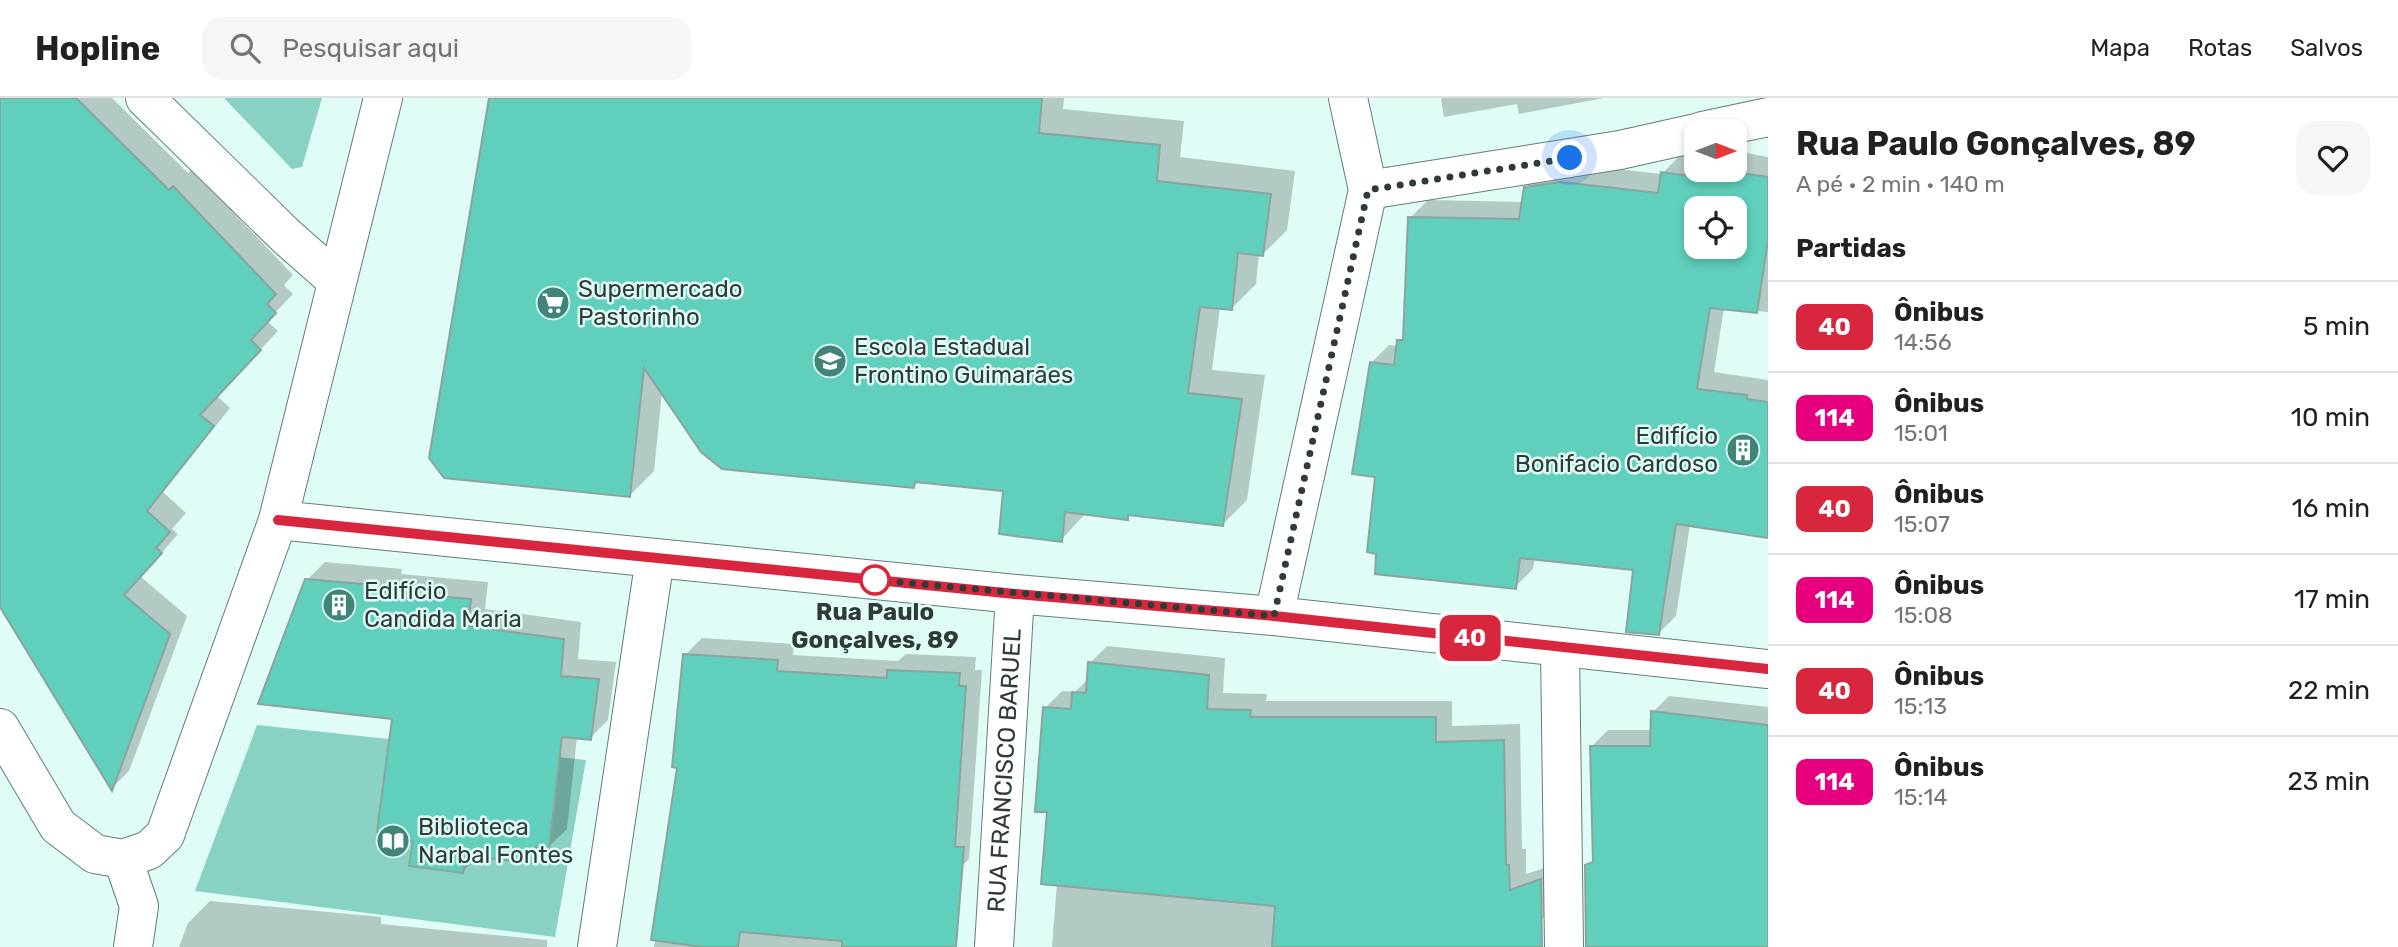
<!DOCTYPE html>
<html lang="pt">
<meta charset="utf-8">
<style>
body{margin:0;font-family:Rubik,sans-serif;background:#f6f6f6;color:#202124;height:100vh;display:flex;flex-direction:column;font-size:26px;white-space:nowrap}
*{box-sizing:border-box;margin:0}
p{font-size:23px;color:#757577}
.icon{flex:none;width:38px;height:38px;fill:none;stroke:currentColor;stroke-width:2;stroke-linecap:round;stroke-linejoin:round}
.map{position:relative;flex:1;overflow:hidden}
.drawer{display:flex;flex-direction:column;background:#fff;width:630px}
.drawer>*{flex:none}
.badge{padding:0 14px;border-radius:10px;font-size:24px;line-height:46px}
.needle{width:46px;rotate:90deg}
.tools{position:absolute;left:1684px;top:21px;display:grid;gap:14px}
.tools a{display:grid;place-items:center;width:63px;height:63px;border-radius:14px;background:#fff;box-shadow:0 4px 10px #0003;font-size:35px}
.you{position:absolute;width:35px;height:35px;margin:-18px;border:5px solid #fff;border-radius:50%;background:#1a73e8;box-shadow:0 0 0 10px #1a73e833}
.map>.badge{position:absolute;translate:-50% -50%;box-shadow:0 0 0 4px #fff}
h2{padding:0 28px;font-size:26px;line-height:63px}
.round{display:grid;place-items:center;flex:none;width:74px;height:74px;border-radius:21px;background:#f6f6f6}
.head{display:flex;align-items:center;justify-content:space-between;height:119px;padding:0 28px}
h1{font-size:33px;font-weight:700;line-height:52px}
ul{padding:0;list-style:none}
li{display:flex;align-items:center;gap:21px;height:91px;padding:0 28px;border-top:2px solid #e0e0e0}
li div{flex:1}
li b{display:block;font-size:26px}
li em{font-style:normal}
li .badge{min-width:77px;font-weight:700;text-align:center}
header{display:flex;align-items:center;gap:42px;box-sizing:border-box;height:98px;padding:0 35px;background:#fff;border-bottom:2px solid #e0e0e0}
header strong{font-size:33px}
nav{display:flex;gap:38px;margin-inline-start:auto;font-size:24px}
.search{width:490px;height:63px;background:#f6f6f6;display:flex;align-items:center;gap:18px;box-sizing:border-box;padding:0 24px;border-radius:21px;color:#757577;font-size:26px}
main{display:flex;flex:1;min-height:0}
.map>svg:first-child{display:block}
.green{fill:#89d1c3}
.shadow{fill:#0003;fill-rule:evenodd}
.building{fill:#60cfbc;stroke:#8aa49e;stroke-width:2;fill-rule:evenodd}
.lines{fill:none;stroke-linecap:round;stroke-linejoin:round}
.minor-casing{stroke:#647d78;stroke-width:40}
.tertiary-casing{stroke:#647d78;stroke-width:40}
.secondary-casing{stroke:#647d78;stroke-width:40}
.minor{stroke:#fff;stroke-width:38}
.tertiary{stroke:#fff;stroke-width:38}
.secondary{stroke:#fff;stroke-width:38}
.line-casing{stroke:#fff;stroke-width:16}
.line{stroke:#d7263d;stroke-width:10}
.walk{stroke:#303b38;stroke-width:7;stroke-dasharray:0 12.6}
.stop-dot{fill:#fff;stroke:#d7263d;stroke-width:3.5}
.labels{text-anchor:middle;stroke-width:5;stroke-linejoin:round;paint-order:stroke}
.poi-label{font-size:24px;fill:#303b38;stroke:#e0fcf6;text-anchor:start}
.stop-label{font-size:24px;font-weight:bold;fill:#303b38;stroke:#e0fcf6}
.street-label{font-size:24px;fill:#303b38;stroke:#e0fcf6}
</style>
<header>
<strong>Hopline</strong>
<div class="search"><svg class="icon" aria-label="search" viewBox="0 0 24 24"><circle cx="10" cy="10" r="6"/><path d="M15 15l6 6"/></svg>Pesquisar aqui</div>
<nav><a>Mapa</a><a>Rotas</a><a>Salvos</a></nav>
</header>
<main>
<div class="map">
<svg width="1768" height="849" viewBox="0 0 1768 849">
<rect width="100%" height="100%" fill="#e0fcf6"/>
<g class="green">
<path d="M224 0H322L302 69 292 71Z"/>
<path d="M257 627 586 662 555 839 195 793Z"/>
</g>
<g class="shadow">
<path d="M0 0H112L188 75 192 71 293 177 284 187 293 196 267 223 278 233 217 298 230 310 163 394 186 415 172 431 178 436 141 479 187 518 129 673 112 690 0 505Z"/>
<path d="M490 0H1064L1063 11 1184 23 1180 59 1295 73 1287 132 1263 156H1259L1256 186 1232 210 1220 209 1212 272 1265 277 1247 402 1223 426 1132 416 1127 420 1086 415 1061 442 1005 391 919 383 913 389 662 294 654 373 630 397Z"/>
<path d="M1441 0H1604L1519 16 1517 6 1444 19Z"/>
<path d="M1741 54 1768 59V214L1724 210 1714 274 1768 282V439L1690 427 1676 518 1659 535 1635 471 1535 460 1533 471 1515 489 1377 377 1371 265 1389 247 1398 248 1405 237 1410 120 1428 102 1523 104 1525 90 1543 72 1580 67 1662 76 1680 57 1696 59V72H1734V61ZM1696 110H1734V149H1696Z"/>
<path d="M325 464 402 471 401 476 488 484 485 511 581 524 578 561 616 564 608 622 590 640 577 639 567 731 534 763 479 757 463 773 415 741 395 739 394 620 307 482Z"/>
<path d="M702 540 794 546 793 557 898 563 906 556 976 559 975 572H982L969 761 955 776 942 849H654L679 668 685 557Z"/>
<path d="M1107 548 1225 560 1223 595 1267 596 1266 603H1452V628L1520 626 1522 751H1526V776L1557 766 1558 806 1541 822 1501 849H1052L1057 785 1049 713 1045 610 1062 593 1075 594 1089 580 1090 565Z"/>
<path d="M1669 598 1768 609V849L1587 768 1595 760 1592 648 1608 632H1652L1653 614Z"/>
<path d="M210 803 381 819V826L547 842V849H179L188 825Z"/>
</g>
<g class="building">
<path d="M0 0H76L169 92 173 88 276 196 267 206 276 215 251 242 261 252 200 317 214 328 147 413 170 434 156 450 162 455 124 497 170 536 112 693 0 509Z"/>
<path d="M489 0H1042L1039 35 1160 47 1157 83 1271 96 1263 158 1238 155 1232 212 1200 209 1188 295 1242 301 1223 428 1128 417V422L1065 414 1062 444 999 436 1003 393 915 384 914 390 722 371 701 354 644 270 630 399 444 380 429 360Z"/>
<path d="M1721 72 1768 79V142L1757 215 1710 210 1697 291 1747 297V301L1768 304V440L1676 426 1659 537 1626 534 1633 472 1520 460 1516 491 1375 476 1376 456 1367 454 1375 379 1352 376 1370 264 1394 267 1397 242H1403L1408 119 1519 121 1524 89 1561 84 1658 95 1661 74 1720 82ZM1696 110H1734V149H1696Z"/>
<path d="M305 481 385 488 384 494 471 501 468 528 564 541 561 578 599 581 591 642 562 639 549 751 536 749 535 765 466 758 463 775 409 768 413 743 377 734 392 621 258 606Z"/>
<path d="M683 556 778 562 777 573 887 580V572L960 575 959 588H966L955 749H964L956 849H842V843L740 834 738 849H702L651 842 677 670 672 669Z"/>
<path d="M1088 564 1209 577 1207 611 1251 612 1250 619H1436V644L1504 642 1506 767H1509L1510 792 1541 781 1542 849H1272L1275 808 1041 786 1047 714H1035L1043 609 1071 611 1072 594 1086 595Z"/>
<path d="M1651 613 1768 627V849H1586L1585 767 1593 764 1590 648H1650Z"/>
</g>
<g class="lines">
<defs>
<g id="minor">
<path d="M1702 33 1768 19"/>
<path d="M1368 92 1620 52 1696 35"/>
<path d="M1274 518 1368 92 1348 0"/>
<path d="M1560 550 1564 849"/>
<path d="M123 761 139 808 133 849"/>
<path d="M597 849 655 460"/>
<path id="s1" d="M994 849 1015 496"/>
</g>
<path id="tertiary" d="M278 422 1015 496 1274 518 1768 571"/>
<g id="secondary">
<path d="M145 0 286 138 337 183"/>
<path d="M0 630 58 728 95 756 123 761 149 752 165 737 278 422 383 0"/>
</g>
</defs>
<use href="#minor" class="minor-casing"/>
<use href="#tertiary" class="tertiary-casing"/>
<use href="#secondary" class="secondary-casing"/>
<use href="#minor" class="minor"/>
<use href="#tertiary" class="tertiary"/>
<use href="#secondary" class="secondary"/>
</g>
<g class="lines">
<defs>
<path id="line" d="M278 422 1015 496 1274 518 1768 571"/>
</defs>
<use href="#line" class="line-casing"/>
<use href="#line" class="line"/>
<path class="walk" d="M875 482 1274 518 1368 92 1570 60"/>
</g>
<defs>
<symbol id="supermarket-disc" viewBox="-11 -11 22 22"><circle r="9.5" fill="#418579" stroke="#e0fcf6"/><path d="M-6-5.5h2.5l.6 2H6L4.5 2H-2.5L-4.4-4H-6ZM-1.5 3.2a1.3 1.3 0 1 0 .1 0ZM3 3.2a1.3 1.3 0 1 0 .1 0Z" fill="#fff"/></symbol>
<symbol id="school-disc" viewBox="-11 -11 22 22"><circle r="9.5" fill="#418579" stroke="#e0fcf6"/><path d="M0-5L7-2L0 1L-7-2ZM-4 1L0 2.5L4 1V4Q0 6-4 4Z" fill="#fff"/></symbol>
<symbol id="building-disc" viewBox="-11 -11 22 22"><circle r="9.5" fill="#418579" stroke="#e0fcf6"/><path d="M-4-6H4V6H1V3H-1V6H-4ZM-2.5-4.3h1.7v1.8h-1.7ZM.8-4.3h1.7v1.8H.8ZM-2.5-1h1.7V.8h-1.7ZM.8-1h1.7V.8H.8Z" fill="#fff"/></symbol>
<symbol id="library-disc" viewBox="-11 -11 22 22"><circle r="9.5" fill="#418579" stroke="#e0fcf6"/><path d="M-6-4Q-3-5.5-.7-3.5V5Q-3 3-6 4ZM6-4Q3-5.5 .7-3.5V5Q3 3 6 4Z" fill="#fff"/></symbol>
</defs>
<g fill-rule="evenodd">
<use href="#supermarket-disc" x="534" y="186" width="38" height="38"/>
<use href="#school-disc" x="811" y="244" width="38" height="38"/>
<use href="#building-disc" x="1724" y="333" width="38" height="38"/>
<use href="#building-disc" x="320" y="488" width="38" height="38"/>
<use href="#library-disc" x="374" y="724" width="38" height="38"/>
</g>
<circle class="stop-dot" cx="875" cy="482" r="14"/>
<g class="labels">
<g class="poi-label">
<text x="578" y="199">Supermercado<tspan x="578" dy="28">Pastorinho</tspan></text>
<text x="854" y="257">Escola Estadual<tspan x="854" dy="28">Frontino Guimarães</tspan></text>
<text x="1718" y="346" text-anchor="end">Edifício<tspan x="1718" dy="28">Bonifacio Cardoso</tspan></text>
<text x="364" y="501">Edifício<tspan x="364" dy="28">Candida Maria</tspan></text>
<text x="418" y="737">Biblioteca<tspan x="418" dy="28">Narbal Fontes</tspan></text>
</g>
<g class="stop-label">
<text x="875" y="522">Rua Paulo<tspan x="875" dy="28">Gonçalves, 89</tspan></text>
</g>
<g class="street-label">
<text dy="8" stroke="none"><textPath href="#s1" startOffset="177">RUA FRANCISCO BARUEL</textPath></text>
</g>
</g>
</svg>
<div class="tools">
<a><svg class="needle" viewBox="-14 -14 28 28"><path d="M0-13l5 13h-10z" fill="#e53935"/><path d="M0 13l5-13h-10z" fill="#757577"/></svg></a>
<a><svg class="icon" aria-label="locate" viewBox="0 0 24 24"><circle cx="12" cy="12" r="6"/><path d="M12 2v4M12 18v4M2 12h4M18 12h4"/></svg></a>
</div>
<div class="you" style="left:1570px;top:60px"></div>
<b class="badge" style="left:1470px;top:540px;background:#d7263d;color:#fff">40</b>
</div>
<section class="drawer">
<div class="head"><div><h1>Rua Paulo Gonçalves, 89</h1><p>A pé · 2 min · 140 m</p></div><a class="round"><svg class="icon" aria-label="heart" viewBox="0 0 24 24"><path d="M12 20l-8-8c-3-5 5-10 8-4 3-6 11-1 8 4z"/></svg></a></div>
<h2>Partidas</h2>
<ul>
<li><span class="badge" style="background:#d7263d;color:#fff">40</span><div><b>Ônibus</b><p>14:56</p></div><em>5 min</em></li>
<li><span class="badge" style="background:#e6007e;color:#fff">114</span><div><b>Ônibus</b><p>15:01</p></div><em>10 min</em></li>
<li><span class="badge" style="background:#d7263d;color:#fff">40</span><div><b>Ônibus</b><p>15:07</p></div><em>16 min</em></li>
<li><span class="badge" style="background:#e6007e;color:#fff">114</span><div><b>Ônibus</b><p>15:08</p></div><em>17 min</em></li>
<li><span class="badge" style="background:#d7263d;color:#fff">40</span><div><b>Ônibus</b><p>15:13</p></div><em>22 min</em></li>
<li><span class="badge" style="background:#e6007e;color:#fff">114</span><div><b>Ônibus</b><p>15:14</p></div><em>23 min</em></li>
</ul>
</section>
</main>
